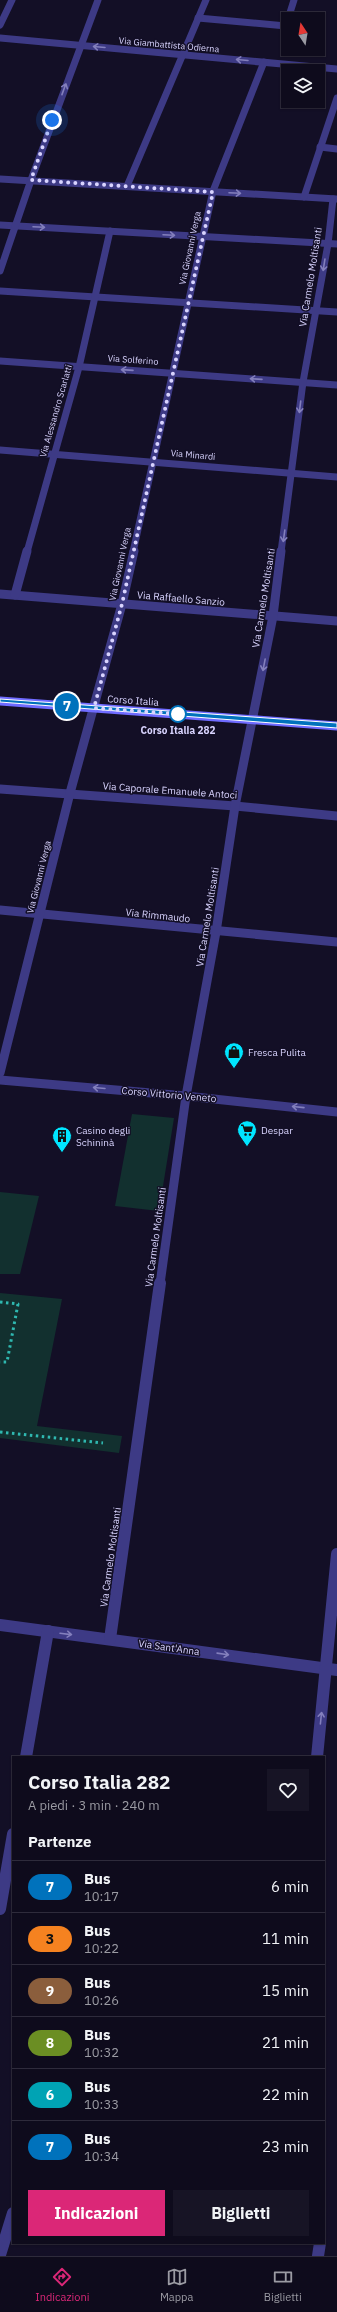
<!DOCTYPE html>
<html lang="it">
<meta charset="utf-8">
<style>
body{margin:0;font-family:"IBM Plex Sans",sans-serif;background:#171425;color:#f1f3f6;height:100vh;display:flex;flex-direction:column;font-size:15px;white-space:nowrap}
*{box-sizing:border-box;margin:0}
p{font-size:13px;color:#9b9ba3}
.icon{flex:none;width:22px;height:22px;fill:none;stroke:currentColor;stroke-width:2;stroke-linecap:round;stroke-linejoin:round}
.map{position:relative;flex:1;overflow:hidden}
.drawer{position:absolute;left:12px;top:1756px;width:313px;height:488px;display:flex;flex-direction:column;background:#0e0b1c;border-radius:0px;box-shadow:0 1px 3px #0004,0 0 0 1px #2e2b3b}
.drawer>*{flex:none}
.badge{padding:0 8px;border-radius:13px;font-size:14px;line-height:26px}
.needle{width:26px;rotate:348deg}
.fabs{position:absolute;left:281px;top:12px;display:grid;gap:8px}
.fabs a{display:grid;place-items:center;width:44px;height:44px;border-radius:0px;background:#0e0b1c;box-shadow:0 1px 3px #0004,0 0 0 1px #2e2b3b;font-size:20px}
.you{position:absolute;width:20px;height:20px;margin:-10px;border:3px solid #fff;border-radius:50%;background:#1a73e8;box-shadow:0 0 0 6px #1a73e833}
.map>.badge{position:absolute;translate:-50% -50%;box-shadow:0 0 0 2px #fff}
h2{padding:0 16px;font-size:15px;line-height:36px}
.round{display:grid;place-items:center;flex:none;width:42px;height:42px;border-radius:0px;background:#171425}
.headline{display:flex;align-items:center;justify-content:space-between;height:68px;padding:0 16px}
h1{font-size:19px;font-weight:800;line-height:30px}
.action{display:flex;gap:8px;margin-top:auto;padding:8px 16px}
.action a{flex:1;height:46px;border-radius:0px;background:#db2777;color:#fff;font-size:16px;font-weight:800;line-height:46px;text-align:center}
.action a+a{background:#171425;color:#f1f3f6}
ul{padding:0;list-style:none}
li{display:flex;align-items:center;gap:12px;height:52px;padding:0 16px;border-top:1px solid #2e2b3b}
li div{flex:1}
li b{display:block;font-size:15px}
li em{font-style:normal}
li .badge{min-width:44px;font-weight:700;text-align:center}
.tab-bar{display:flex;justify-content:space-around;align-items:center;height:56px;border-top:1px solid #2e2b3b;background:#0e0b1c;font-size:11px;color:#9b9ba3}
.tab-bar a{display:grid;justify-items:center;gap:2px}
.tab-bar .active{color:#db2777}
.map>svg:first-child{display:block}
.green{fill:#12302f}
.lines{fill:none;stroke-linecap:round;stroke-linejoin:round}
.path{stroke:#2fb8b0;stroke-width:3;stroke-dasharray:2.5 3.5;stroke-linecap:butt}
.street-far2{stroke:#3d3a85;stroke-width:7}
.street-far1{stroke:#3d3a85;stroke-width:9}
.street{stroke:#3d3a85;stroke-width:12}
.secondary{stroke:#6f6bff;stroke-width:9}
.oneway{stroke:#837fbc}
.line{fill:#0072bc;stroke:#fff}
.walk{stroke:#d9d4ff;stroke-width:4;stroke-dasharray:0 7.2}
.stop-dot{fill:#fff;stroke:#0072bc;stroke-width:2}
.labels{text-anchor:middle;stroke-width:3;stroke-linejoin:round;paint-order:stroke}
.far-street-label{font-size:9px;fill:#d9d4ff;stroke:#130f26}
.street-label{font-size:10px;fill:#d9d4ff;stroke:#130f26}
.stop-label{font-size:10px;font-weight:bold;fill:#d9d4ff;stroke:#130f26}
.poi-label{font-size:10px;fill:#d9d4ff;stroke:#130f26;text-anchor:start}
</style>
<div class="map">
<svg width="337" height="2256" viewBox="0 0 337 2256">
<rect width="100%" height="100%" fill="#130f26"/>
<g class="green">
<path d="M132 1114 174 1118 159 1211 115 1206Z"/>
<path d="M0 1192 39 1196 20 1274H0Z"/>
<path d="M0 1293 62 1299 37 1426 122 1436 119 1453 0 1438Z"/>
</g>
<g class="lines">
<g class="path">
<path d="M0 1302 18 1304 7 1362H0"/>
<path d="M0 1432 103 1443"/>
</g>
<g class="street-far2">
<path d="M198 18 286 26 288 19"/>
<path d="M288 19 294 0"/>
<path d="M0 25 12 0"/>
<path d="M0 38 337 69"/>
<path d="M320 147 337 149"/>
<path d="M0 179 337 199"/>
<path d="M127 186 206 0"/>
<path d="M304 197 337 98"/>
<path d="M0 225 337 244"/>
<path d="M0 271 31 180 98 0"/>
<path d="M0 291 337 312"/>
<path d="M0 361 337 385"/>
<path d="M0 450 337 477"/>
<path d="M27 552 79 367 110 231"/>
<path d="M133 552 213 191 264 62"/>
<path d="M281 552 303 382 328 244 333 199"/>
</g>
<g class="street-far1">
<path d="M0 594 337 621"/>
<path d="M15 595 27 551"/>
<path d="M0 789 235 806 337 816"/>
<path d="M0 910 337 942"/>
<path d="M0 1073 70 793 122 604 134 551"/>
<path d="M0 1080 186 1096 337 1112"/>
<path d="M160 1284 186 1096 216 932 235 806 273 616 281 551"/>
</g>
<g class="street">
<path d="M0 1625 337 1670"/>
<path d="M110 1639 160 1283"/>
<path d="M26 1757 48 1631"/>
<path d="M317 1757 337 1554"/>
<path d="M0 1909 13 1834"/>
<path d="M0 2255 13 2213"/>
<path d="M318 2256 320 2243"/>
</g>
<path class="secondary" d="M0 701 337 726"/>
</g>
<defs><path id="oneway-shaft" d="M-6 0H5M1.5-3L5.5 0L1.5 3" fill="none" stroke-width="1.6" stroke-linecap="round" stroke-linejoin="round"/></defs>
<g class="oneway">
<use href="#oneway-shaft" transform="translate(99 47) rotate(-175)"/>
<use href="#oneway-shaft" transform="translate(242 60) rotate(-175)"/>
<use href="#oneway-shaft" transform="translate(64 89) rotate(-70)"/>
<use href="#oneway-shaft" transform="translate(235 193) rotate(3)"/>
<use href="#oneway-shaft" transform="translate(39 227) rotate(3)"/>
<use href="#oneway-shaft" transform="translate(169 235) rotate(3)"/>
<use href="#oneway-shaft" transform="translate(324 265) rotate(99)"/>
<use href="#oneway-shaft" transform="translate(127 370) rotate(-176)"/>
<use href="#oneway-shaft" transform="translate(256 379) rotate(-176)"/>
<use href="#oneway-shaft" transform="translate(300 407) rotate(97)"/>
<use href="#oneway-shaft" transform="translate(284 536) rotate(98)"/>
<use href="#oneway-shaft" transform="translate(264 665) rotate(101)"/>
<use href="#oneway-shaft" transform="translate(99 1088) rotate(-175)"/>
<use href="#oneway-shaft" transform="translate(298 1107) rotate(-174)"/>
<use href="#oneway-shaft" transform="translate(66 1634) rotate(7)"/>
<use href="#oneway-shaft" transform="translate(223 1654) rotate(8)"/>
<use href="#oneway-shaft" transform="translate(321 1718) rotate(-84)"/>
</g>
<path class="line" d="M0 699 337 723V728L0 702Z"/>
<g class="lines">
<path class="walk" d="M52 120 31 180 213 192 122 604 94 708 178 714"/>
</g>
<defs>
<symbol id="shop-pin" viewBox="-11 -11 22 30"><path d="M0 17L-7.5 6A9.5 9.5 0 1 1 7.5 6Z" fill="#00e5ff" stroke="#130f26"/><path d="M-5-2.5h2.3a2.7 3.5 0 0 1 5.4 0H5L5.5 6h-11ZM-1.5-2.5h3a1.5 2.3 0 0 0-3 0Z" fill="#111"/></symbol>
<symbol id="supermarket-pin" viewBox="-11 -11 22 30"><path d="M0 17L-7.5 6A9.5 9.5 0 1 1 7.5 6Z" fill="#00e5ff" stroke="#130f26"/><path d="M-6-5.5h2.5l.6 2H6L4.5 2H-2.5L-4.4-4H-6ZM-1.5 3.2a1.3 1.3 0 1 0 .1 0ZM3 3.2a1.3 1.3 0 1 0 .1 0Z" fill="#111"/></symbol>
<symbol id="building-pin" viewBox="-11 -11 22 30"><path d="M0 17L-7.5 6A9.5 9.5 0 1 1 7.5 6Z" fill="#00e5ff" stroke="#130f26"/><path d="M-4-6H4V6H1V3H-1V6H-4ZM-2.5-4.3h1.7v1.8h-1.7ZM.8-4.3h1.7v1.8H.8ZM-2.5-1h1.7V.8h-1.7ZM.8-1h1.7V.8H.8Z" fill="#111"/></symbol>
</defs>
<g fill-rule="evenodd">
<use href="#shop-pin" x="223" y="1041" width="22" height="30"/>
<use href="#supermarket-pin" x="236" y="1119" width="22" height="30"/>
<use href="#building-pin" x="51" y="1125" width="22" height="30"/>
</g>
<circle class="stop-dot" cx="178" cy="714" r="8"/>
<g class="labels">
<g class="far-street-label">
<text transform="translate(169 45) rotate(5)" y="3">Via Giambattista Odierna</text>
<text transform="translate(190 248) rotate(-78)" y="3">Via Giovanni Verga</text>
<text transform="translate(133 360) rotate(4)" y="3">Via Solferino</text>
<text transform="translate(56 411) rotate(-74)" y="3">Via Alessandro Scarlatti</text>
<text transform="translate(193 455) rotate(5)" y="3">Via Minardi</text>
<text transform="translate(120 564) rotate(-78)" y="3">Via Giovanni Verga</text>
<text transform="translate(39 877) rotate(-76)" y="3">Via Giovanni Verga</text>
</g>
<g class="street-label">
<text transform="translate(310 277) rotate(-81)" y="4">Via Carmelo Moltisanti</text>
<text transform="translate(181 598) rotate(5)" y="4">Via Raffaello Sanzio</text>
<text transform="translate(263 598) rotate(-81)" y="4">Via Carmelo Moltisanti</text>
<text transform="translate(133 700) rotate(4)" y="4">Corso Italia</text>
<text transform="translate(170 790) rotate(4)" y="4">Via Caporale Emanuele Antoci</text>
<text transform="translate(158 915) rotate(6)" y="4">Via Rimmaudo</text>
<text transform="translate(207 917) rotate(-81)" y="4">Via Carmelo Moltisanti</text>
<text transform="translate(169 1094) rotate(5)" y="4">Corso Vittorio Veneto</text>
<text transform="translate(155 1237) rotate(-82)" y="4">Via Carmelo Moltisanti</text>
<text transform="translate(110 1557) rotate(-82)" y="4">Via Carmelo Moltisanti</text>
<text transform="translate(169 1647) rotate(8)" y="4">Via Sant'Anna</text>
</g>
<g class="stop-label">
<text x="178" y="734">Corso Italia 282</text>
</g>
<g class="poi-label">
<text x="248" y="1056">Fresca Pulita</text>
<text x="76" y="1134">Casino degli<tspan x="76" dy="12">Schininà</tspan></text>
<text x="261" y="1134">Despar</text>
</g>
</g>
</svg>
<div class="fabs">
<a><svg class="needle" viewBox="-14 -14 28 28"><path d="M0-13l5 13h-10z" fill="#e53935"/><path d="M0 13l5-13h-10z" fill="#9b9ba3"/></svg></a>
<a><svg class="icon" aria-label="layers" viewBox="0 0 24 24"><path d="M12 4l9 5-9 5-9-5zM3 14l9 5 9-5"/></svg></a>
</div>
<div class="you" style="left:52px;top:120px"></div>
<b class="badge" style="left:67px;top:706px;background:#0072bc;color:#fff">7</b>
<section class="drawer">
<div class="headline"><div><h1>Corso Italia 282</h1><p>A piedi · 3 min · 240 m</p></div><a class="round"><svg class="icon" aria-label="heart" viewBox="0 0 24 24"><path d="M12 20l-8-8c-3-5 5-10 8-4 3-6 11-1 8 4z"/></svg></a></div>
<h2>Partenze</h2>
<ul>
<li><span class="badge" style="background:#0072bc;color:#fff">7</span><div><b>Bus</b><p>10:17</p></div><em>6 min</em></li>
<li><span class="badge" style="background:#f58220;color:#111">3</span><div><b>Bus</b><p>10:22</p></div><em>11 min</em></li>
<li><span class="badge" style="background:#8b5e3c;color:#fff">9</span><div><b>Bus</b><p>10:26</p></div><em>15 min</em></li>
<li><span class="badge" style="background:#6b8e23;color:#fff">8</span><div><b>Bus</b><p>10:32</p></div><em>21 min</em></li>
<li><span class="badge" style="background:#00a3b4;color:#fff">6</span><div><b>Bus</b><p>10:33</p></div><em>22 min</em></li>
<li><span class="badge" style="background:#0072bc;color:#fff">7</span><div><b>Bus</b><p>10:34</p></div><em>23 min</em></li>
</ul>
<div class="action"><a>Indicazioni</a><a>Biglietti</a></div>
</section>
</div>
<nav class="tab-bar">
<a class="active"><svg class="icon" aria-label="directions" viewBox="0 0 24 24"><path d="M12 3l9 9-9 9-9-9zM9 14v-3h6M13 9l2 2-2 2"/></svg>Indicazioni</a>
<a><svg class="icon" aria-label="map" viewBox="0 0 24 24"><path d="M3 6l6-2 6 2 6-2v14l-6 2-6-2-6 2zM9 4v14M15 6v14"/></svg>Mappa</a>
<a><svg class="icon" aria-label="tickets" viewBox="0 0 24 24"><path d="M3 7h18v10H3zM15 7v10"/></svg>Biglietti</a>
</nav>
